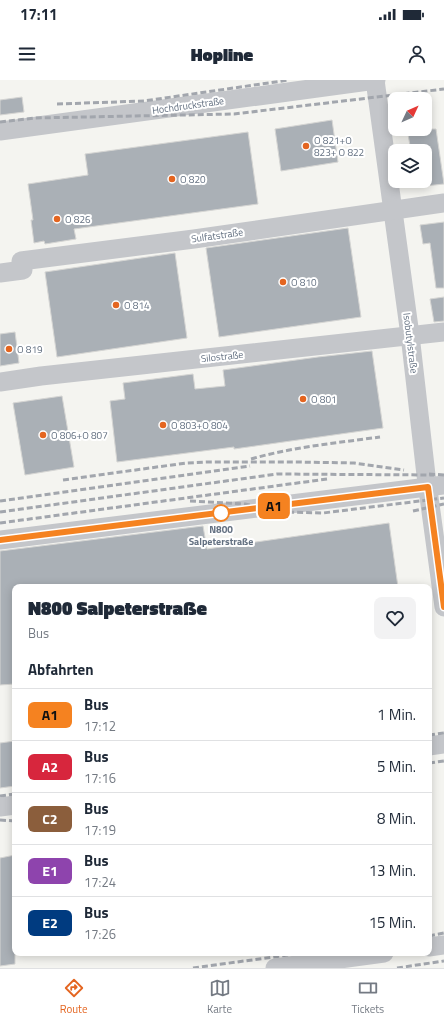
<!DOCTYPE html>
<html lang="de">
<meta charset="utf-8">
<style>
body{margin:0;font-family:"Titillium Web",sans-serif;background:#f2f2f3;color:#1f2937;height:100vh;display:flex;flex-direction:column;font-size:15px;white-space:nowrap}
*{box-sizing:border-box;margin:0}
p{font-size:13px;color:#747a83}
.icon{flex:none;width:22px;height:22px;fill:none;stroke:currentColor;stroke-width:2;stroke-linecap:round;stroke-linejoin:round}
.map{position:relative;flex:1;overflow:hidden}
.drawer{position:absolute;left:12px;top:504px;width:420px;height:372px;display:flex;flex-direction:column;background:#fff;border-radius:8px;box-shadow:0 2px 10px #0003}
.drawer>*{flex:none}
.badge{padding:0 8px;border-radius:6px;font-size:14px;line-height:26px}
.needle{width:26px;rotate:46deg}
.tools{position:absolute;left:388px;top:12px;display:grid;gap:8px}
.tools a{display:grid;place-items:center;width:44px;height:44px;border-radius:8px;background:#fff;box-shadow:0 2px 10px #0003;font-size:20px}
.map>.badge{position:absolute;translate:-50% -50%;box-shadow:0 0 0 2px #fff}
h2{padding:0 16px;font-size:15px;line-height:36px}
.round{display:grid;place-items:center;flex:none;width:42px;height:42px;border-radius:8px;background:#f2f2f3}
.head{display:flex;align-items:center;justify-content:space-between;height:68px;padding:0 16px}
h1{font-size:19px;font-weight:800;line-height:30px}
ul{padding:0;list-style:none}
li{display:flex;align-items:center;gap:12px;height:52px;padding:0 16px;border-top:1px solid #e0e1e3}
li div{flex:1}
li b{display:block;font-size:15px}
li em{font-style:normal}
li .badge{min-width:44px;font-weight:700;text-align:center}
.status{display:flex;justify-content:space-between;align-items:center;height:28px;padding:0 20px;background:#fff;direction:ltr}
.status svg{height:11px;fill:currentColor}
header{display:flex;justify-content:space-between;align-items:center;height:52px;padding:0 16px;background:#fff;font-size:18px;font-weight:800}
.dock{display:flex;justify-content:space-around;align-items:center;height:56px;border-top:1px solid #e0e1e3;background:#fff;font-size:11px;color:#747a83}
.dock a{display:grid;justify-items:center;gap:2px}
.dock .on{color:#e46520}
.map>svg:first-child{display:block}
.building{fill:#aab0b6;stroke:#d5d5d3}
.lines{fill:none;stroke-linecap:round;stroke-linejoin:round}
.minor{stroke:#c4c6ca;stroke-width:19}
.rail{stroke:#a2a6ad;stroke-width:3;stroke-dasharray:6 3;stroke-linecap:butt}
.line-casing{stroke:#fff;stroke-width:9}
.line{stroke:#f58220;stroke-width:6}
.poi-dot{fill:#e46520;stroke:#fff;stroke-width:1.5}
.stop-dot{fill:#fff;stroke:#f58220;stroke-width:2}
.labels{text-anchor:middle;stroke-width:4;stroke-linejoin:round;paint-order:stroke}
.street-label{font-size:10px;fill:#637081;stroke:#fff}
.poi-label{font-size:10px;fill:#637081;stroke:#fff;text-anchor:start}
.stop-label{font-size:10px;font-weight:bold;fill:#637081;stroke:#fff}
</style>
<div class="status"><b>17:11</b><svg viewBox="0 0 49 12"><path d="M0 12V9h3v3zM5 12V6h3v6zM10 12V3h3v9zM15 12V0h3v12zM26 1h20v11H26zM47 4h2v5h-2z"/></svg></div>
<header><svg class="icon" aria-label="menu" viewBox="0 0 24 24"><path d="M4 6h16M4 12h16M4 18h16"/></svg>Hopline<svg class="icon" aria-label="person" viewBox="0 0 24 24"><circle cx="12" cy="8" r="4"/><path d="M4 21q1-7 8-7t8 7"/></svg></header>
<div class="map">
<svg width="444" height="888" viewBox="0 0 444 888">
<rect width="100%" height="100%" fill="#f4f4f0"/>
<g class="building">
<path d="M22 17 24 32 0 35V20Z"/>
<path d="M332 40 338 82 281 91 275 49Z"/>
<path d="M407 49H436L444 104 425 106V71H411Z"/>
<path d="M248 52 258 124 74 149 76 159 45 164 44 161 34 163 31 140H33L28 104 88 95 85 74Z"/>
<path d="M444 142V208H436L430 163 423 164 420 145Z"/>
<path d="M348 148 361 237 219 257 206 168Z"/>
<path d="M175 173 187 258 57 277 45 192Z"/>
<path d="M444 217V241L434 242 430 219Z"/>
<path d="M15 252 19 283 0 286V254Z"/>
<path d="M372 271 383 348 234 369V367L117 382 110 321 125 319 123 303 193 294 195 309 225 306 223 290 318 277Z"/>
<path d="M62 316 74 387 25 395 13 323Z"/>
<path d="M389 443 398 507H15V604L0 605V471L203 446 207 469Z"/>
<path d="M15 661V706L0 708V663Z"/>
<path d="M15 775V884L0 886V778Z"/>
</g>
<g class="lines">
<g class="minor">
<path d="M375 0 410 255 426 395 444 527"/>
<path d="M0 51 376 0"/>
<path d="M0 193 23 190 21 181 194 159 444 123"/>
<path d="M0 302 41 296 444 252"/>
<path d="M0 460 444 405"/>
<path d="M429 666 444 664"/>
<path d="M0 727 15 725"/>
<path d="M429 867 444 865"/>
<path d="M275 888 384 873"/>
</g>
<g class="rail">
<path d="M57 24 144 21 289 0"/>
<path d="M0 42 35 38 234 34 444 9"/>
<path d="M251 379C293 367 336 363 380 357"/>
<path d="M429 394 444 395"/>
<path d="M63 400 186 383 207 382H297L354 383 404 390"/>
<path d="M0 421 250 386"/>
<path d="M190 421 245 424 284 432 323 433 444 418"/>
<path d="M413 431 444 424"/>
<path d="M0 432 277 394 434 395"/>
<path d="M0 443 327 399"/>
<path d="M429 655 444 653"/>
<path d="M429 683 444 681"/>
<path d="M0 716 15 714"/>
<path d="M0 740 15 741"/>
<path d="M429 856 444 853"/>
<path d="M193 888 303 873"/>
<path d="M397 888 444 881"/>
</g>
</g>
<g class="lines">
<defs>
<path id="line" d="M0 460 428 407 444 527"/>
</defs>
<use href="#line" class="line-casing"/>
<use href="#line" class="line"/>
</g>
<g class="poi-dot">
<circle cx="306" cy="66" r="4"/>
<circle cx="172" cy="99" r="4"/>
<circle cx="57" cy="139" r="4"/>
<circle cx="283" cy="202" r="4"/>
<circle cx="116" cy="225" r="4"/>
<circle cx="9" cy="269" r="4"/>
<circle cx="303" cy="319" r="4"/>
<circle cx="163" cy="345" r="4"/>
<circle cx="43" cy="355" r="4"/>
</g>
<circle class="stop-dot" cx="221" cy="433" r="8"/>
<g class="labels">
<g class="street-label">
<text transform="translate(188 25) rotate(-8)" y="4">Hochdruckstraße</text>
<text transform="translate(217 155) rotate(-8)" y="4">Sulfatstraße</text>
<text transform="translate(411 263) rotate(83)" y="4">Isobutylstraße</text>
<text transform="translate(222 276) rotate(-6)" y="4">Silostraße</text>
</g>
<g class="poi-label">
<text x="314" y="64">O 821+O<tspan x="314" dy="12">823+ O 822</tspan></text>
<text x="180" y="103">O 820</text>
<text x="65" y="143">O 826</text>
<text x="291" y="206">O 810</text>
<text x="124" y="229">O 814</text>
<text x="17" y="273">O 819</text>
<text x="311" y="323">O 801</text>
<text x="171" y="349">O 803+O 804</text>
<text x="51" y="359">O 806+O 807</text>
</g>
<g class="stop-label">
<text x="221" y="453">N800<tspan x="221" dy="12">Salpeterstraße</tspan></text>
</g>
</g>
</svg>
<div class="tools">
<a><svg class="needle" viewBox="-14 -14 28 28"><path d="M0-13l5 13h-10z" fill="#e53935"/><path d="M0 13l5-13h-10z" fill="#747a83"/></svg></a>
<a><svg class="icon" aria-label="layers" viewBox="0 0 24 24"><path d="M12 4l9 5-9 5-9-5zM3 14l9 5 9-5"/></svg></a>
</div>
<b class="badge" style="left:274px;top:426px;background:#f58220;color:#111">A1</b>
<section class="drawer">
<div class="head"><div><h1>N800 Salpeterstraße</h1><p>Bus</p></div><a class="round"><svg class="icon" aria-label="heart" viewBox="0 0 24 24"><path d="M12 20l-8-8c-3-5 5-10 8-4 3-6 11-1 8 4z"/></svg></a></div>
<h2>Abfahrten</h2>
<ul>
<li><span class="badge" style="background:#f58220;color:#111">A1</span><div><b>Bus</b><p>17:12</p></div><em>1 Min.</em></li>
<li><span class="badge" style="background:#d7263d;color:#fff">A2</span><div><b>Bus</b><p>17:16</p></div><em>5 Min.</em></li>
<li><span class="badge" style="background:#8b5e3c;color:#fff">C2</span><div><b>Bus</b><p>17:19</p></div><em>8 Min.</em></li>
<li><span class="badge" style="background:#8e44ad;color:#fff">E1</span><div><b>Bus</b><p>17:24</p></div><em>13 Min.</em></li>
<li><span class="badge" style="background:#003b80;color:#fff">E2</span><div><b>Bus</b><p>17:26</p></div><em>15 Min.</em></li>
</ul>
</section>
</div>
<nav class="dock">
<a class="on"><svg class="icon" aria-label="directions" viewBox="0 0 24 24"><path d="M12 3l9 9-9 9-9-9zM9 14v-3h6M13 9l2 2-2 2"/></svg>Route</a>
<a><svg class="icon" aria-label="map" viewBox="0 0 24 24"><path d="M3 6l6-2 6 2 6-2v14l-6 2-6-2-6 2zM9 4v14M15 6v14"/></svg>Karte</a>
<a><svg class="icon" aria-label="tickets" viewBox="0 0 24 24"><path d="M3 7h18v10H3zM15 7v10"/></svg>Tickets</a>
</nav>
